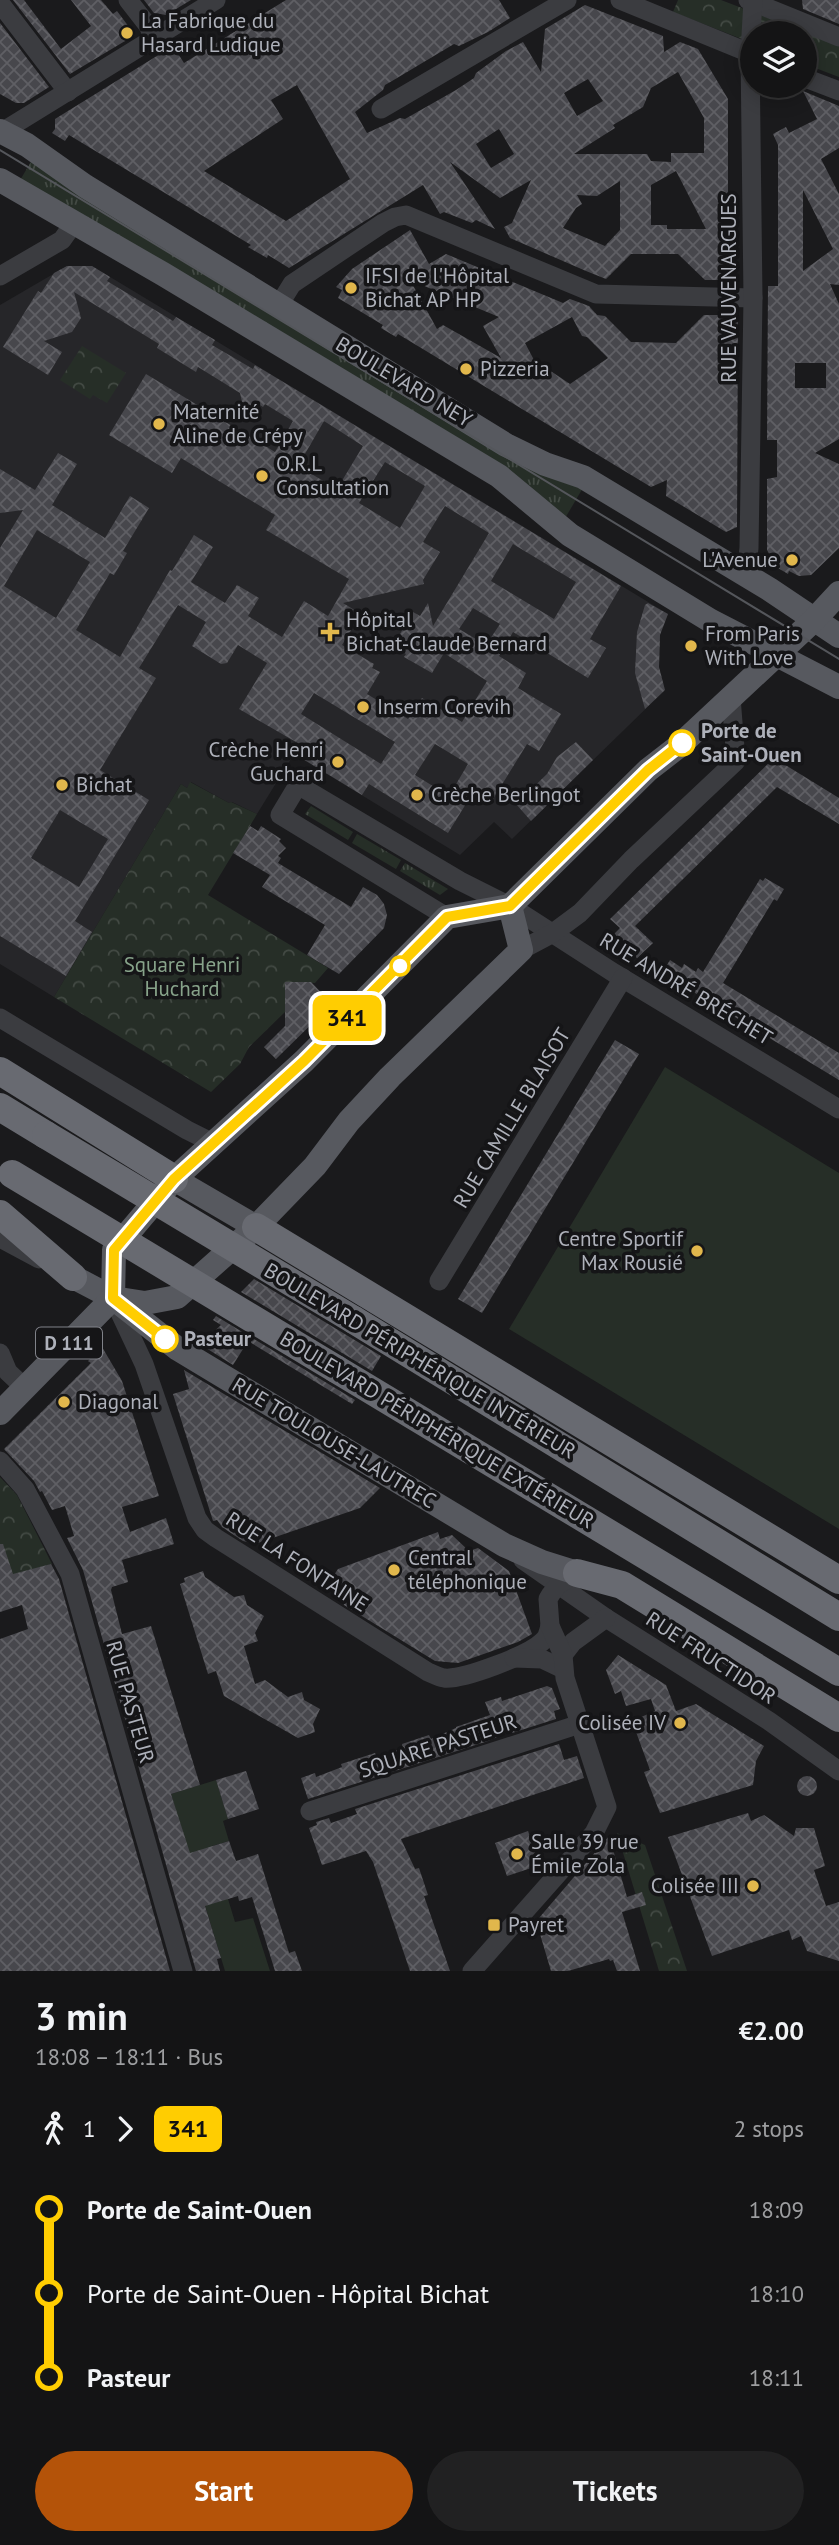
<!DOCTYPE html>
<meta charset="utf-8">
<style>
body{margin:0;font-family:"PT Sans",sans-serif;background:#212122;color:#f1f3f6;height:100vh;display:flex;flex-direction:column;font-size:26px;white-space:nowrap}
*{box-sizing:border-box;margin:0}
p{font-size:23px;color:#9d9ea0}
.icon{flex:none;width:38px;height:38px;fill:none;stroke:currentColor;stroke-width:2;stroke-linecap:round;stroke-linejoin:round}
.map{position:relative;height:1971px;overflow:hidden}
.drawer{display:flex;flex-direction:column;background:#141415;flex:1}
.drawer>*{flex:none}
.badge{padding:0 14px;border-radius:10px;font-size:24px;line-height:46px}
.fabs{position:absolute;left:740px;top:21px;display:grid;gap:14px}
.fabs a{display:grid;place-items:center;width:77px;height:77px;border-radius:50%;background:#141415;box-shadow:0 4px 18px #0003,0 0 0 2px #333334;font-size:35px}
.map>.badge{position:absolute;translate:-50% -50%;box-shadow:0 0 0 4px #fff}
.legs{display:flex;align-items:center;gap:10px;height:77px;padding:0 35px;font-size:23px}
.legs p{margin-inline-start:auto}
.summary{display:flex;align-items:center;justify-content:space-between;height:119px;padding:0 35px}
h1{font-size:38px;font-weight:700;line-height:52px}
.primary-button{display:flex;gap:14px;margin-top:auto;padding:14px 35px}
.primary-button a{flex:1;height:80px;border-radius:42px;background:#b45309;color:#fff;font-size:28px;font-weight:700;line-height:80px;text-align:center}
.primary-button a+a{background:#212122;color:#f1f3f6}
ul{padding:0 35px;list-style:none}
li{display:flex;align-items:center;gap:24px;height:84px;font-size:26px}
li i{display:grid;place-items:center;width:10px;height:100%;margin:0 9px;background:currentColor}
li i::after{content:'';width:18px;height:18px;margin:-9px;border:5px solid;border-radius:50%;background:#141415}
li p{margin-inline-start:auto}
li:first-child i{background:linear-gradient(#0000 50%,currentColor 0)}
li:last-child i{background:linear-gradient(currentColor 50%,#0000 0)}
.map>svg:first-child{display:block}
.built{fill:#262629}
.grass{fill:url(#grass-tufts)}
.park{fill:url(#park-crowns)}
.garden{fill:#262e27}
.building{fill:url(#building-cross-hatch);fill-rule:evenodd}
.lines{fill:none;stroke-linecap:round;stroke-linejoin:round}
.minor{stroke:#3b3c40;stroke-width:19}
.major{stroke:#57595f;stroke-width:24}
.highway{stroke:#686a71;stroke-width:28}
.tram{stroke:#54565b;stroke-width:2}
.highway-bridge{stroke:#686a71;stroke-width:28}
.line-1-casing{stroke:#fff;stroke-width:16}
.line-1{stroke:#ffcd01;stroke-width:10}
.poi-dot{fill:#e1b74c;stroke:#151517;stroke-width:2.5}
.stop-1-dot{fill:#fff;stroke:#ffcd01;stroke-width:3.5}
.labels{text-anchor:middle;stroke-width:7;stroke-linejoin:round;paint-order:stroke}
.shield{fill:#151517;stroke:#808289;stroke-width:2}
.shield-label{font-size:19px;font-weight:bold;fill:#aeb1ba}
.poi-label{font-size:21px;fill:#aeb1ba;stroke:#151517;text-anchor:start}
.street-label{font-size:21px;fill:#aeb1ba;stroke:#151517}
.stop-label{font-size:21px;font-weight:bold;fill:#aeb1ba;stroke:#151517;text-anchor:start}
.park-label{font-size:21px;fill:#87a38a;stroke:#151517}
</style>
<div class="map">
<svg width="839" height="1971" viewBox="0 0 839 1971">
<defs>
<pattern id="grass-tufts" width="24" height="20" patternUnits="userSpaceOnUse" patternTransform="scale(1.75)"><rect width="24" height="20" fill="#262e27"/><path d="M3 7l-1-3M5 7V3M7 7l1-3M15 17l-1-3M17 17v-4M19 17l1-3" fill="none" stroke="#434a44"/></pattern>
<pattern id="park-crowns" width="20" height="18" patternUnits="userSpaceOnUse" patternTransform="scale(1.75)"><rect width="20" height="18" fill="#262e27"/><path d="M2 6a3 3 0 1 1 6 0M12 15a3 3 0 1 1 6 0" fill="none" stroke="#434a44"/></pattern>
<pattern id="building-cross-hatch" width="8" height="8" patternUnits="userSpaceOnUse" patternTransform="scale(1.75)"><rect width="8" height="8" fill="#47474c"/><path d="M0 0l8 8M0 8l8-8" fill="none" stroke="#5f5f64"/></pattern>
</defs>
<rect width="100%" height="100%" fill="#1a1a1c"/>
<path class="built" d="M67 266H92L668 614 660 633 659 670 664 691 512 839 494 822 460 855 294 754 257 814 232 802 229 803 191 782 187 788 181 784 54 997 0 964V305Z"/>
<g class="grass">
<path d="M32 160 584 486 564 520 19 182Z"/>
<path d="M311 806 353 832 348 840 305 814Z"/>
<path d="M357 834 401 860 396 869 352 843Z"/>
<path d="M405 863 448 889 440 895 400 871Z"/>
</g>
<g class="park">
<path d="M678 0H721L839 45V77L805 64V33H752V43L673 12Z"/>
<path d="M82 346 126 373 107 403 93 395 90 399 60 380Z"/>
<path d="M190 782 229 803 231 802 257 814 208 895 328 968 315 983 285 982V1012L249 1047 240 1064 211 1092 54 997 181 784 187 788Z"/>
<path d="M0 1477 17 1495 52 1564 13 1575 0 1563Z"/>
<path d="M617 1833 645 1845 687 1971H659Z"/>
</g>
<g class="garden">
<path d="M665 1067 839 1173V1529L509 1329Z"/>
<path d="M216 1780 228 1819 223 1821 229 1841 212 1846 235 1922 253 1918 270 1971H225L171 1794Z"/>
</g>
<g class="building">
<path d="M13 0H24L61 49 91 26 71 0H101L113 14 117 11 135 35 70 74Z"/>
<path d="M144 0H191L166 15 154 13Z"/>
<path d="M286 0H499L510 18 488 32 459 46 454 44 392 81 385 85 383 90 355 112 367 133 400 118 405 119 456 90 474 78 476 73 506 51 523 42 541 72 545 29 585 5 663 36 664 52 680 42 698 49 728 99V274L722 280H705L678 254H631L606 279 586 271 510 238 504 227 512 223 531 180 500 198 450 162 495 229 476 220 472 223 444 212 440 214 423 185 289 268 268 255 267 258 248 247 251 245 69 135 65 141 52 133 55 129V119L173 46 184 63ZM678 72 704 118V153H671V162L651 161 647 154H574L615 128 613 125 643 107 651 88ZM588 79 603 101 577 116 564 93ZM297 85 350 179 286 221 204 171 283 119 271 100ZM499 129 514 154 491 168 476 144ZM676 171 706 229H667V225H651V185ZM620 181V230L605 246 563 228 576 208 582 204 577 195 597 196Z"/>
<path d="M802 0H839V24L803 9Z"/>
<path d="M0 23 49 87 24 103H16L0 94Z"/>
<path d="M803 91 839 106V148L821 159 839 194V285L830 284 839 304V439L815 453 839 464V548L811 575 799 576 789 571 788 574 773 565 774 563 767 550V479L777 477V440H767L768 286H778V145L773 134 786 127 789 133 817 119ZM803 190 833 249 803 271ZM795 363H826V388H795Z"/>
<path d="M410 230 429 264 446 254 563 303 570 299 589 306 597 315 605 316 631 342 676 343 704 315H738L737 527 726 532 666 496 667 480 651 487 398 334 396 337 381 328 383 325 338 298 342 290 336 287 352 269ZM410 280 499 317 483 326 501 358 443 325 437 329ZM572 317 582 336 587 337 608 358 570 384 534 360 525 343Z"/>
<path d="M67 266H92L110 277 107 281 173 321 176 317 215 340 212 345 253 369 255 365 621 586 590 639 606 648 588 678 513 632 499 656 526 673 518 688 561 714 539 751 527 744 490 804 472 794 448 833 369 784 362 795 298 756 303 746 239 709 267 663 238 645 227 663 221 664 192 646 206 622 178 605 139 668 156 678 100 770 149 800 75 921 92 932 66 976 0 936V548L23 510 0 513V469L35 490 58 453 77 464 52 505 105 538 130 496 149 508 123 551 127 553 114 575 110 573 76 630 120 657 170 570 172 571 194 535 213 547 191 582 225 603 237 585 249 592 259 598 248 616 282 637 304 601 328 616 349 579 266 530 275 515 181 458 172 473 109 435 146 374 275 452 293 421 265 404 263 407 260 405 252 408 242 402 240 393 198 367 196 372 157 348 159 344 74 292 81 318 72 332 44 341 62 352 48 375 3 347 38 291 41 293 54 273ZM324 421 363 446 337 489 298 466ZM385 462 425 486 400 528 359 503ZM445 506 489 533 433 626 428 603 420 616 413 612 397 639 404 643 399 650 406 654 404 657 432 673 444 653 487 681 462 722 422 698 408 719 367 694 380 672 372 668 374 664 342 645 361 614 343 603 424 584 423 580 440 552 423 542ZM37 530 90 562 56 618 4 586ZM513 544 576 582 554 619 491 581ZM473 608 500 624 486 645 459 629ZM314 693 395 742 381 764 301 714ZM435 744 468 764 449 796 415 775ZM60 810 108 839 79 887 31 858Z"/>
<path d="M648 603 668 614 660 635 659 667 665 690 645 709 635 673 637 632 645 605Z"/>
<path d="M576 742 593 760 531 821 516 804 547 774 557 757Z"/>
<path d="M774 758 839 798V824L777 787 635 926 653 943 637 958 614 934 620 928 610 919Z"/>
<path d="M250 826 258 831 261 826 281 839 279 841 286 848 278 856 281 858 278 863 351 907 363 887 377 895 384 904 387 915 384 928 339 974 307 955 325 925 262 887 270 875 233 853Z"/>
<path d="M765 878 784 889 777 901 774 899 723 983 839 1053V1080L662 973 670 960 682 968 684 964 696 972 698 968 703 972 760 879 763 881Z"/>
<path d="M285 982H311L332 1004 276 1059 264 1047 285 1026Z"/>
<path d="M615 1040 639 1054 482 1313 458 1299Z"/>
<path d="M254 1279 381 1356 372 1371 241 1292Z"/>
<path d="M216 1316 355 1400 352 1404 248 1341 233 1365 206 1348V1339L221 1325 213 1320Z"/>
<path d="M102 1347 122 1381 159 1496 122 1507 130 1532 166 1518 174 1544 122 1560 128 1582 112 1587 111 1590 122 1634 151 1626 200 1785 171 1794 190 1853 229 1841 236 1861 258 1854 289 1953 295 1951 302 1971H275L252 1897 239 1901 238 1896 205 1906 221 1958 217 1959 220 1971H196L83 1570 67 1538 74 1536 65 1506 52 1510 42 1491 40 1492 34 1481 4 1449 91 1363 88 1361Z"/>
<path d="M184 1370 380 1488 360 1508 255 1544 243 1541 222 1527 217 1520 213 1521 173 1394 189 1389Z"/>
<path d="M438 1532 440 1539 452 1535 469 1551 478 1548 509 1571 532 1634 518 1642 458 1663 435 1661 344 1605 334 1575 338 1569Z"/>
<path d="M0 1544H3L13 1574 51 1564 59 1579 170 1971H0V1639L28 1629 22 1605 0 1612Z"/>
<path d="M203 1571 205 1577 234 1597 244 1595 247 1605 264 1616 255 1633 258 1641 244 1646 255 1684 265 1680 288 1697 302 1692 304 1700 320 1709 313 1724 315 1732 298 1738 224 1696 216 1671 208 1674 180 1584 185 1582 184 1578Z"/>
<path d="M618 1655 666 1685 676 1711 696 1704 764 1746 756 1761 753 1785 660 1813 644 1772 650 1770 632 1721 655 1711 651 1699 626 1706 621 1691 615 1694 606 1670Z"/>
<path d="M547 1686 552 1688 560 1709 554 1711 556 1719 512 1733 511 1731 488 1741 308 1799 301 1778 315 1773 316 1777 342 1767 341 1764 375 1753 377 1757 403 1748 402 1744 429 1735 431 1739 456 1728V1727L490 1715 485 1702 501 1697 502 1701Z"/>
<path d="M559 1744 564 1760 577 1756 584 1778 401 1839 415 1869 419 1868 428 1895 424 1896 450 1971H410L373 1862 366 1851 322 1865 309 1828 317 1825 316 1822 329 1818 331 1823 357 1814 355 1809Z"/>
<path d="M246 1771 259 1809 228 1819 216 1780Z"/>
<circle cx="807" cy="1786" r="10"/>
<path d="M748 1813 751 1821 764 1815 794 1836 796 1828H814L825 1866 814 1870 826 1906 839 1902V1961L807 1951 801 1936 792 1940 789 1930 712 1956 668 1837Z"/>
<path d="M528 1831 540 1865 507 1876 495 1843Z"/>
<path d="M609 1836 627 1897 642 1892 646 1905 622 1912 640 1971H617L613 1960 610 1961 609 1959 568 1971H551L537 1924 539 1918Z"/>
</g>
<g class="lines">
<g class="minor">
<path d="M128 0 149 27 153 39"/>
<path d="M620 0 752 54"/>
<path d="M748 0 839 37"/>
<path d="M0 3 68 92"/>
<path d="M805 78 839 91"/>
<path d="M381 109 567 0"/>
<path d="M2 132 216 0"/>
<path d="M0 276 62 240 74 223"/>
<path d="M279 305 292 284 383 223 395 217 406 215 596 294 753 298"/>
<path d="M746 575 749 548 753 298 750 53 753 0"/>
<path d="M447 917 280 815 298 785 460 881 510 906 614 973 839 1109"/>
<path d="M521 950 553 933 580 913 631 860 736 761 731 697"/>
<path d="M0 1018 187 1130 213 1143"/>
<path d="M0 1238 39 1259"/>
<path d="M439 1281 623 978"/>
<path d="M114 1300 144 1364 197 1518 205 1530 216 1538 428 1672C433 1674 438 1677 444 1678 463 1680 529 1655 543 1641 548 1637 548 1632 550 1626"/>
<path d="M0 1353 8 1372 25 1388"/>
<path d="M0 1461 25 1489 70 1574 183 1971"/>
<path d="M523 1560 606 1618 769 1721 839 1771"/>
<path d="M563 1655 573 1642 606 1618"/>
<path d="M514 1658 542 1659 563 1669"/>
<path d="M310 1811 580 1724"/>
<path d="M472 1971 594 1833 607 1807 565 1678 563 1655 550 1626 548 1599 551 1594 558 1585 577 1573"/>
</g>
<g class="major">
<path d="M0 131 27 145 85 186 506 445 545 464 583 477 769 589 839 636"/>
<path d="M0 180 163 274 499 476 570 535 711 621 839 687"/>
<path d="M174 1179 256 1227"/>
<path d="M73 1277 113 1298 178 1349 504 1545 542 1562 577 1573"/>
<path d="M113 1298 114 1250 174 1179 304 1061 447 917 510 906 648 770 679 746 814 620 839 593"/>
<path d="M113 1298 145 1303 177 1297 256 1227 315 1166 349 1121 390 1077 521 950 510 906"/>
<path d="M0 1413 113 1298"/>
</g>
<g class="highway">
<path d="M0 1071 174 1179"/>
<path d="M0 1107 46 1135"/>
<path d="M0 1214 73 1277"/>
<path d="M256 1227 839 1580"/>
<path d="M354 1320 839 1617"/>
<path d="M336 1369 839 1672"/>
<path d="M577 1573 622 1585 839 1718"/>
</g>
<path class="tram" d="M0 150 839 659"/>
<g class="highway-bridge">
<path d="M46 1135 354 1320"/>
<path d="M12 1174 336 1369"/>
</g>
</g>
<g class="lines">
<defs>
<path id="line-1" d="M165 1339 113 1298 114 1250 174 1179 304 1061 447 917 510 906 648 770 682 743"/>
</defs>
<use href="#line-1" class="line-1-casing"/>
<use href="#line-1" class="line-1"/>
</g>
<g class="poi-dot">
<circle cx="127" cy="33" r="7"/>
<circle cx="351" cy="288" r="7"/>
<circle cx="466" cy="369" r="7"/>
<circle cx="159" cy="424" r="7"/>
<circle cx="262" cy="476" r="7"/>
<circle cx="792" cy="560" r="7"/>
<path d="M326.5 621.5h7v7h7v7h-7v7h-7v-7h-7v-7h7z"/>
<circle cx="691" cy="646" r="7"/>
<circle cx="363" cy="707" r="7"/>
<circle cx="338" cy="762" r="7"/>
<circle cx="62" cy="785" r="7"/>
<circle cx="417" cy="795" r="7"/>
<circle cx="697" cy="1251" r="7"/>
<circle cx="64" cy="1402" r="7"/>
<circle cx="394" cy="1570" r="7"/>
<circle cx="680" cy="1723" r="7"/>
<circle cx="517" cy="1854" r="7"/>
<circle cx="753" cy="1886" r="7"/>
<rect x="487" y="1918" width="14" height="14" rx="3.5"/>
</g>
<g class="stop-1-dot">
<circle cx="682" cy="743" r="12"/>
<circle cx="400" cy="966" r="9"/>
<circle cx="165" cy="1339" r="12"/>
</g>
<g class="labels">
<rect class="shield" x="36" y="1327.5" width="66" height="31" rx="5"/>
<g class="shield-label">
<text x="69" y="1350">D 111</text>
</g>
<g class="poi-label">
<text x="141" y="28">La Fabrique du<tspan x="141" dy="24">Hasard Ludique</tspan></text>
<text x="365" y="283">IFSI de l'Hôpital<tspan x="365" dy="24">Bichat AP HP</tspan></text>
<text x="480" y="376">Pizzeria</text>
<text x="173" y="419">Maternité<tspan x="173" dy="24">Aline de Crépy</tspan></text>
<text x="276" y="471">O.R.L<tspan x="276" dy="24">Consultation</tspan></text>
<text x="778" y="567" text-anchor="end">L'Avenue</text>
<text x="346" y="627">Hôpital<tspan x="346" dy="24">Bichat-Claude Bernard</tspan></text>
<text x="705" y="641">From Paris<tspan x="705" dy="24">With Love</tspan></text>
<text x="377" y="714">Inserm Corevih</text>
<text x="324" y="757" text-anchor="end">Crèche Henri<tspan x="324" dy="24">Guchard</tspan></text>
<text x="76" y="792">Bichat</text>
<text x="431" y="802">Crèche Berlingot</text>
<text x="683" y="1246" text-anchor="end">Centre Sportif<tspan x="683" dy="24">Max Rousié</tspan></text>
<text x="78" y="1409">Diagonal</text>
<text x="408" y="1565">Central<tspan x="408" dy="24">téléphonique</tspan></text>
<text x="666" y="1730" text-anchor="end">Colisée IV</text>
<text x="531" y="1849">Salle 39 rue<tspan x="531" dy="24">Émile Zola</tspan></text>
<text x="739" y="1893" text-anchor="end">Colisée III</text>
<text x="508" y="1932">Payret</text>
</g>
<g class="street-label">
<text transform="translate(729 288) rotate(-90)" y="7">RUE VAUVENARGUES</text>
<text transform="translate(404 382) rotate(31)" y="7">BOULEVARD NEY</text>
<text transform="translate(686 989) rotate(31)" y="7">RUE ANDRÉ BRÉCHET</text>
<text transform="translate(512 1118) rotate(-59)" y="7">RUE CAMILLE BLAISOT</text>
<text transform="translate(420 1361) rotate(31)" y="7">BOULEVARD PÉRIPHÉRIQUE INTÉRIEUR</text>
<text transform="translate(437 1430) rotate(31)" y="7">BOULEVARD PÉRIPHÉRIQUE EXTÉRIEUR</text>
<text transform="translate(334 1443) rotate(31)" y="7">RUE TOULOUSE-LAUTREC</text>
<text transform="translate(297 1562) rotate(33)" y="7">RUE LA FONTAINE</text>
<text transform="translate(711 1658) rotate(33)" y="7">RUE FRUCTIDOR</text>
<text transform="translate(130 1702) rotate(74)" y="7">RUE PASTEUR</text>
<text transform="translate(438 1746) rotate(-18)" y="7">SQUARE PASTEUR</text>
</g>
<g class="stop-label">
<text x="701" y="738">Porte de<tspan x="701" dy="24">Saint-Ouen</tspan></text>
<text x="184" y="1346">Pasteur</text>
</g>
<g class="park-label">
<text x="182" y="972">Square Henri<tspan x="182" dy="24">Huchard</tspan></text>
</g>
</g>
</svg>
<div class="fabs">
<a><svg class="icon" aria-label="layers" viewBox="0 0 24 24"><path d="M12 4l9 5-9 5-9-5zM3 14l9 5 9-5"/></svg></a>
</div>
<b class="badge" style="left:347px;top:1018px;background:#ffcd01;color:#111">341</b>
</div>
<section class="drawer">
<div class="summary"><div><h1>3 min</h1><p>18:08 – 18:11 · Bus</p></div><b>€2.00</b></div>
<div class="legs"><svg class="icon" aria-label="walk" viewBox="0 0 24 24"><circle cx="13" cy="4" r="2"/><path d="M13 8l-2 6 4 7M11 14l-3 7M7 12l3-4h3l4 4"/></svg>1<svg class="icon" aria-label="forward" viewBox="0 0 24 24"><path d="M9 5l7 7-7 7"/></svg><b class="badge" style="background:#ffcd01;color:#111">341</b><p>2 stops</p></div>
<ul>
<li><i style="color:#ffcd01"></i><b>Porte de Saint-Ouen</b><p>18:09</p></li>
<li><i style="color:#ffcd01"></i><span>Porte de Saint-Ouen - Hôpital Bichat</span><p>18:10</p></li>
<li><i style="color:#ffcd01"></i><b>Pasteur</b><p>18:11</p></li>
</ul>
<div class="primary-button"><a>Start</a><a>Tickets</a></div>
</section>
